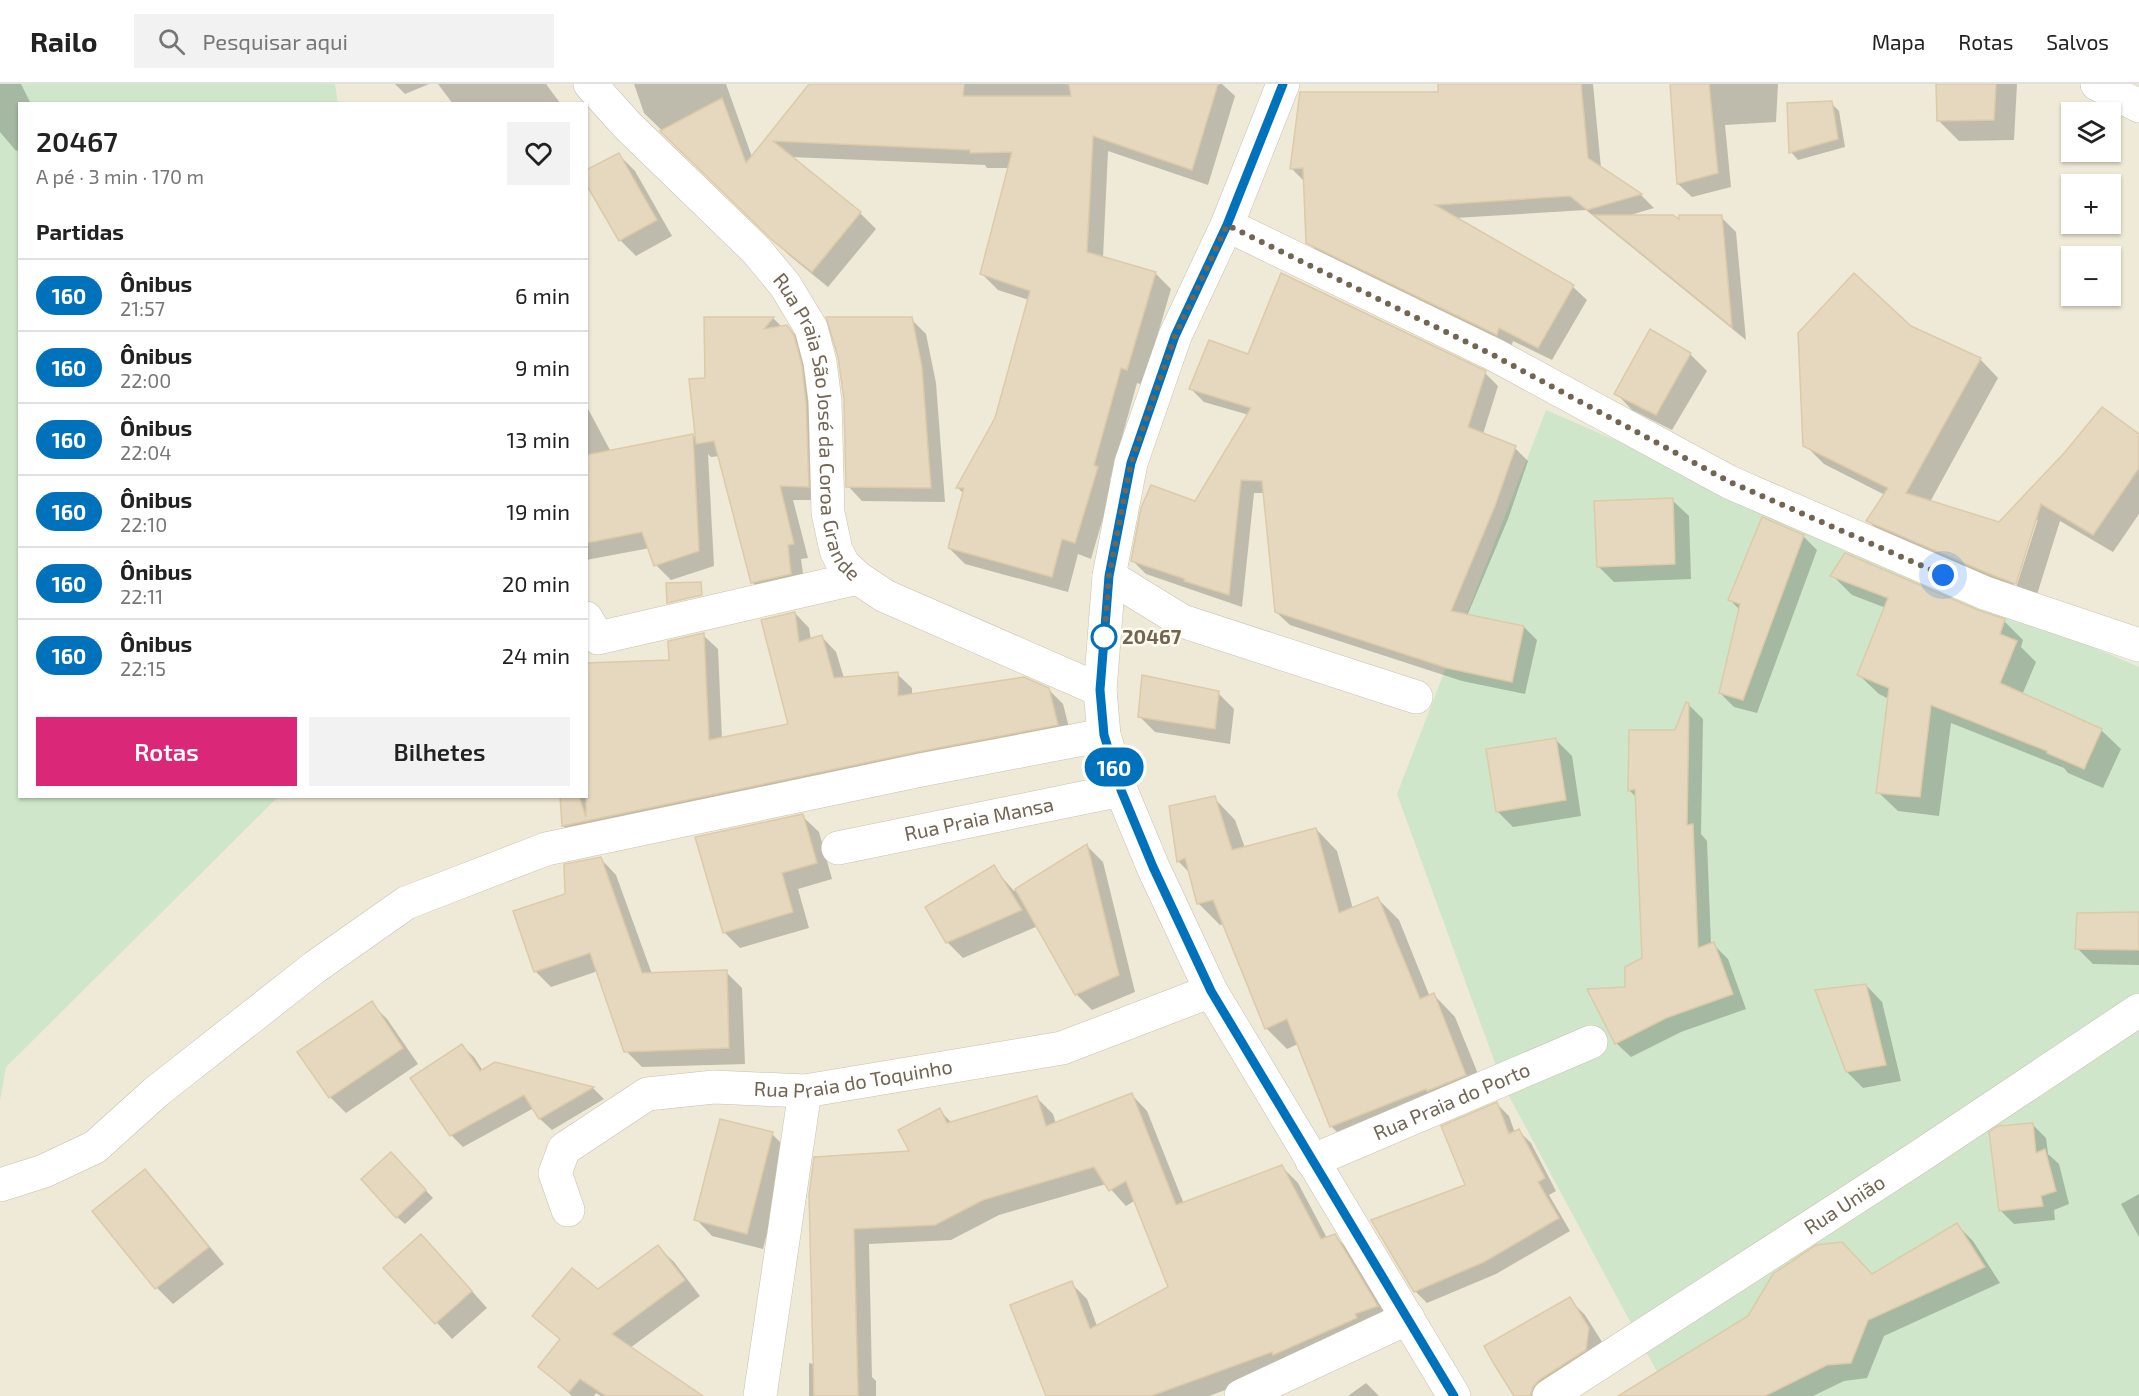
<!DOCTYPE html>
<html lang="pt">
<meta charset="utf-8">
<style>
body{margin:0;font-family:"Exo 2",sans-serif;background:#f2f2f2;color:#222;height:100vh;display:flex;flex-direction:column;font-size:22px;white-space:nowrap}
*{box-sizing:border-box;margin:0}
p{font-size:20px;color:#767676}
.icon{flex:none;width:33px;height:33px;fill:none;stroke:currentColor;stroke-width:2;stroke-linecap:round;stroke-linejoin:round}
.map{position:relative;flex:1;overflow:hidden}
.drawer{position:absolute;left:18px;top:18px;width:570px;height:696px;display:flex;flex-direction:column;background:#fff;border-radius:0px;box-shadow:0 2px 4px #0004}
.drawer>*{flex:none}
.badge{padding:0 12px;border-radius:20px;font-size:21px;line-height:39px}
.fabs{position:absolute;left:2061px;top:18px;display:grid;gap:12px}
.fabs a{display:grid;place-items:center;width:60px;height:60px;border-radius:0px;background:#fff;box-shadow:0 2px 4px #0004;font-size:30px}
.you{position:absolute;width:30px;height:30px;margin:-15px;border:4px solid #fff;border-radius:50%;background:#1a73e8;box-shadow:0 0 0 9px #1a73e833}
.map>.badge{position:absolute;translate:-50% -50%;box-shadow:0 0 0 3px #fff}
h2{padding:0 18px;font-size:22px;line-height:54px}
.round{display:grid;place-items:center;flex:none;width:63px;height:63px;border-radius:0px;background:#f2f2f2}
.headline{display:flex;align-items:center;justify-content:space-between;height:102px;padding:0 18px}
h1{font-size:28px;font-weight:600;line-height:45px}
.button{display:flex;gap:12px;margin-top:auto;padding:12px 18px}
.button a{flex:1;height:69px;border-radius:0px;background:#db2777;color:#fff;font-size:24px;font-weight:600;line-height:69px;text-align:center}
.button a+a{background:#f2f2f2;color:#222}
ul{padding:0;list-style:none}
li{display:flex;align-items:center;gap:18px;height:72px;padding:0 18px;border-top:2px solid #e0e0e0}
li div{flex:1}
li b{display:block;font-size:22px}
li em{font-style:normal}
li .badge{min-width:66px;font-weight:700;text-align:center}
header{display:flex;align-items:center;gap:36px;box-sizing:border-box;height:84px;padding:0 30px;background:#fff;border-bottom:2px solid #e0e0e0}
header strong{font-size:28px}
nav{display:flex;gap:33px;margin-inline-start:auto;font-size:21px}
.search{width:420px;height:54px;background:#f2f2f2;display:flex;align-items:center;gap:15px;box-sizing:border-box;padding:0 21px;border-radius:0px;color:#767676;font-size:22px}
.map>svg:first-child{display:block}
.residential{fill:#eeead7;fill-rule:evenodd}
.green{fill:#cfe6ca}
.shadow{fill:#0003;fill-rule:evenodd}
.building{fill:#e5d8bf;stroke:#ddcaa8;stroke-width:1.5}
.lines{fill:none;stroke-linecap:round;stroke-linejoin:round}
.minor-casing{stroke:#c8c0af;stroke-width:34}
.minor{stroke:#fff;stroke-width:33}
.line-casing{stroke:#fff;stroke-width:14}
.line{stroke:#0072bc;stroke-width:9}
.walk{stroke:#726551;stroke-width:6;stroke-dasharray:0 10.8}
.stop-dot{fill:#fff;stroke:#0072bc;stroke-width:3}
.labels{text-anchor:middle;stroke-width:5;stroke-linejoin:round;paint-order:stroke}
.street-label{font-size:20px;fill:#726551;stroke:#fdfbf1}
.stop-label{font-size:20px;font-weight:bold;fill:#726551;stroke:#fdfbf1;text-anchor:start}
</style>
<header>
<strong>Railo</strong>
<div class="search"><svg class="icon" aria-label="search" viewBox="0 0 24 24"><circle cx="10" cy="10" r="6"/><path d="M15 15l6 6"/></svg>Pesquisar aqui</div>
<nav><a>Mapa</a><a>Rotas</a><a>Salvos</a></nav>
</header>
<div class="map">
<svg width="2139" height="1312" viewBox="0 0 2139 1312">
<rect width="100%" height="100%" fill="#faf8eb"/>
<path class="residential" d="M0 0H2139V1312H0ZM20 20H586V712H20ZM2072 28H2110V68H2072ZM2072 100H2110V140H2072ZM2072 172H2110V212H2072Z"/>
<g class="green">
<path d="M0 0H335L338 19 20 20V712L278 713 6 983 0 1017Z"/>
<path d="M1546 326 2139 583V1312H1668L1662 1297 1503 1001 1397 710Z"/>
</g>
<g class="shadow">
<path d="M0 0H21L31 20H20V65L16 67 0 48Z"/>
<path d="M395 0H429L405 10Z"/>
<path d="M438 0H546L560 19 453 20Z"/>
<path d="M634 0H726L752 73 843 0H1222L1235 12 1208 101 1108 67 1103 174 1155 189 1171 205 1143 301 1137 299 1110 396 1113 400 1091 475 1078 470 1068 508 965 480 949 464 964 410 958 404 997 334 1029 216 998 206 982 190 1010 84H987L985 81 790 73 860 129 876 145 828 203 790 172 644 29Z"/>
<path d="M1440 0H1593L1601 84 1641 111 1654 124 1627 132 1681 138 1721 133 1736 148 1746 256 1586 126 1455 134 1573 203 1587 216 1552 276 1513 257 1511 264 1322 172 1308 158 1305 98 1291 84 1440 10Z"/>
<path d="M1672 0H1778L1776 38 1725 41 1731 103 1692 113 1678 100Z"/>
<path d="M1937 0H2017L2014 56 1959 57 1938 36Z"/>
<path d="M1831 19 1839 27 1845 63 1798 76 1791 68Z"/>
<path d="M619 71 635 87 672 152 636 172 620 156Z"/>
<path d="M705 235H774L782 243 787 242 801 257 822 416H793L808 474 801 475 805 504 767 513 753 499 720 372 711 373 708 370 714 482 671 496 656 481 650 464 586 476V321L611 368 693 351 697 355 706 295Z"/>
<path d="M911 235 926 250 936 299 945 418 862 417 848 402Z"/>
<path d="M1910 243 1980 275 1998 294 1930 418 1999 440 2139 352V430L2113 468 2060 437 2035 517 1887 455 1868 437 1885 411 1824 380 1805 361ZM2038 435 2015 507 2012 506 2034 440Z"/>
<path d="M1650 247 1691 271 1707 287 1672 346 1632 326 1616 309Z"/>
<path d="M1248 272 1485 289 1498 302 1483 350 1515 364 1528 377 1508 435 1467 532 1524 543 1537 556 1525 610 1462 597 1290 541 1276 528 1265 409H1254L1242 523 1146 490 1133 477 1196 419 1249 331 1204 318 1191 305Z"/>
<path d="M1672 416 1689 432 1691 495 1614 498 1598 482Z"/>
<path d="M1803 452 1817 466 1757 629 1734 623 1720 609 1740 526 1730 516Z"/>
<path d="M1832 491 1977 528 2004 537 2023 556 2021 563 2036 578 2022 611 2101 646 2121 665 2103 704 2068 689 2064 684 1951 639 1939 732 1898 727 1878 708 1889 615 1879 610 1859 591 1886 524 1852 511Z"/>
<path d="M795 529 809 544 811 556 822 553 836 568 844 594 897 590 912 604V612L1048 605 1063 620 1072 655 578 756 563 742 562 712H586L671 577 703 551 718 565 722 655 790 641Z"/>
<path d="M1218 609 1234 625 1230 660 1155 648 1139 632Z"/>
<path d="M1688 620 1703 635 1701 750 1707 757 1711 861 1713 860 1728 875 1746 925 1681 948 1631 973 1616 959 1626 904 1644 875 1637 714 1629 706 1676 647Z"/>
<path d="M1556 656 1572 672 1581 732 1513 743 1497 727Z"/>
<path d="M1214 714 1235 736 1245 764 1316 745 1337 767 1353 825 1378 815 1399 836 1430 913 1434 911 1455 933 1487 1012 1352 1063 1331 1042 1298 960 1287 965 1266 944 1224 840 1220 841 1198 819 1191 790 1178 777Z"/>
<path d="M802 732 819 748 832 795 798 805 809 844 740 864 724 848Z"/>
<path d="M1087 762 1103 778 1135 908 1092 926 1076 910 1038 842 963 874 947 858 993 783 1014 807Z"/>
<path d="M600 774 616 791 652 890 726 888 742 904 745 980 642 983 626 967 598 887 551 903 535 887Z"/>
<path d="M2139 830V881L2093 880 2077 864Z"/>
<path d="M1866 901 1882 918 1901 997 1863 1004 1847 988Z"/>
<path d="M371 919 387 935 418 980 346 1029 330 1013Z"/>
<path d="M462 962 474 973 483 987 495 979 593 1004 604 1015 552 1046 540 1035 534 1024 463 1063 452 1052 413 994Z"/>
<path d="M1132 1011 1147 1027 1184 1120 1282 1083 1298 1099 1327 1154 1335 1152 1350 1167 1392 1237 1288 1283 1209 1312H1048L1071 1199 1087 1215 1097 1242 1170 1203 1136 1116 1126 1122 1106 1100 999 1131 951 1156 869 1160 872 1293 876 1297V1312H809V1279L814 1280 810 1111 911 1069 939 1026 952 1039 1037 1014 1053 1030 1056 1040Z"/>
<path d="M1497 1020 1509 1032 1515 1049 1519 1047 1531 1059 1556 1107 1549 1111 1570 1147 1496 1190 1427 1219 1415 1207 1467 1102Z"/>
<path d="M2032 1040 2046 1054 2048 1070 2059 1080 2069 1120 2054 1126 2055 1136 2014 1140 2000 1126Z"/>
<path d="M772 1050 788 1066 763 1165 712 1152 696 1135Z"/>
<path d="M399 1078 433 1114 405 1140 397 1133Z"/>
<path d="M145 1087 161 1103 224 1180 173 1220 157 1204 94 1127Z"/>
<path d="M2139 1110V1153L2121 1120Z"/>
<path d="M1957 1141 1973 1157 2000 1199 1884 1252 1867 1294 1844 1297 1813 1312H1621L1872 1191Z"/>
<path d="M658 1163 674 1178 700 1212 630 1264 700 1312H601L596 1309 594 1312H572L540 1283 561 1256 534 1232 598 1207Z"/>
<path d="M437 1168 487 1224 452 1255 386 1184Z"/>
<path d="M1569 1215 1585 1231 1604 1261 1555 1312H1516Z"/>
<path d="M1366 1299 1379 1312H1348Z"/>
</g>
<g class="building">
<path d="M809 0H964L963 12H1071L1069 0H1218L1192 86 1093 52 1087 168 1156 188 1127 286 1121 284 1094 381 1098 383 1075 459 1062 455 1052 493 948 464 964 404H956L995 334 1030 207 980 190 1012 68 970 69V66L773 57 861 128 812 188 772 156 660 47 722 14 746 79Z"/>
<path d="M1438 0H1581L1588 74 1642 110 1587 126 1570 112 1435 121 1574 201 1538 264 1499 244 1497 251 1306 159 1303 84 1290 85 1300 8H1438Z"/>
<path d="M1670 0H1709L1718 89 1677 100Z"/>
<path d="M1936 0H1996L1994 36 1937 37Z"/>
<path d="M1832 17 1838 55 1789 69 1787 19Z"/>
<path d="M619 69 657 136 619 157 586 100V86Z"/>
<path d="M1594 131H1673L1679 135V131H1722L1732 243Z"/>
<path d="M1281 189 1486 287 1468 343 1516 362 1495 422 1451 527 1524 542 1512 598 1447 584 1275 528 1262 397 1241 396 1229 511 1184 497 1185 495 1131 477 1141 424 1151 401 1195 417 1251 324 1189 305 1209 256 1248 270Z"/>
<path d="M1854 189 1911 242 1981 274 1906 409 1999 438 2065 368 2102 323 2139 350V384L2093 451 2041 420 2016 500 1992 491 1866 437 1888 404 1803 362 1798 249Z"/>
<path d="M704 233H774L764 245 787 241 794 251 802 282 806 318 809 403 780 402 794 460 788 461 791 490 751 499 714 357 696 360 689 295 705 294Z"/>
<path d="M826 233H912L922 283 931 404 846 403 844 315 838 273Z"/>
<path d="M1650 245 1691 269 1656 331 1614 310Z"/>
<path d="M693 350 699 467 654 482 642 448 586 459V371Z"/>
<path d="M1673 414 1675 480 1597 483 1594 417Z"/>
<path d="M1762 433 1804 451 1743 616 1719 609 1740 520 1728 516Z"/>
<path d="M1845 469 1978 526 2005 535 2000 550 2017 557 2000 599 2102 645 2084 685 2047 669V667L1931 621 1920 713 1876 709 1889 604 1857 591 1888 514 1830 492Z"/>
<path d="M701 498 702 511 667 519 666 499Z"/>
<path d="M795 528 799 558 822 551 834 594 898 588V612L1024 593 1049 604 1058 641 917 668 562 742 560 712H579L586 733V579L669 576 668 557 704 549 709 656 788 640 761 536Z"/>
<path d="M1142 591 1219 607 1215 645 1138 633Z"/>
<path d="M1686 618 1689 619 1687 741 1693 740 1698 864 1714 858 1733 910 1666 934 1615 960 1587 905 1625 903V883L1642 874 1635 705 1628 707 1629 646H1675Z"/>
<path d="M1556 654 1566 716 1496 728 1486 665Z"/>
<path d="M1215 712 1232 766 1316 744 1339 829 1378 813 1420 915 1434 909 1466 991 1427 1007 1426 1005 1330 1043 1287 935 1265 945 1213 816 1197 820 1185 774 1177 778 1169 722Z"/>
<path d="M803 730 817 779 782 789 793 828 723 849 695 753Z"/>
<path d="M1087 760 1119 891 1075 911 1015 805Z"/>
<path d="M601 773 642 889 727 886 729 964 624 968 590 869 534 888 513 827 565 810 564 780Z"/>
<path d="M994 781 1022 826 946 859 925 823Z"/>
<path d="M2139 828V866L2075 865 2077 829Z"/>
<path d="M1866 900 1886 981 1846 988 1815 906Z"/>
<path d="M372 917 403 964 329 1014 297 968Z"/>
<path d="M462 960 480 987 495 978 594 1003 539 1035 524 1011 450 1052 410 994Z"/>
<path d="M1132 1009 1176 1121 1282 1081 1321 1155 1335 1150 1378 1222 1355 1230 1357 1234 1273 1271 1272 1268 1151 1312H1046L1010 1221 1072 1197 1090 1245 1168 1203 1126 1097 1109 1107 1094 1083 983 1116 935 1141 854 1145 858 1312H814L809 1111 814 1073 909 1067 898 1046 940 1024 947 1039 1037 1012 1046 1042Z"/>
<path d="M1497 1018 1509 1050 1519 1045 1545 1094 1538 1098 1559 1134 1484 1178 1414 1208 1371 1136 1465 1101 1441 1042Z"/>
<path d="M720 1035 773 1048 747 1150 694 1136Z"/>
<path d="M2033 1039 2036 1069 2045 1065 2056 1107 2041 1112 2043 1122 1999 1127 1989 1048 1998 1042Z"/>
<path d="M391 1068 426 1106 396 1134 361 1095Z"/>
<path d="M145 1085 209 1163 155 1205 92 1127Z"/>
<path d="M1957 1139 1985 1183 1868 1236 1851 1279 1827 1281 1765 1312H1618L1748 1232 1773 1190 1816 1161 1842 1158 1872 1190Z"/>
<path d="M421 1150 472 1207 435 1240 383 1184Z"/>
<path d="M658 1161 685 1196 612 1250 703 1312H606L580 1295 569 1308 538 1283 560 1255 532 1232 572 1184 598 1205Z"/>
<path d="M1570 1213 1589 1244 1586 1266 1539 1296 1533 1303 1530 1312H1514L1494 1280 1484 1262Z"/>
</g>
<g class="lines">
<defs>
<g id="minor">
<path id="s1" d="M590 0 628 42 756 166 785 201 811 244 820 278 825 317 828 429 836 466 843 480 858 494 885 512 1100 606"/>
<path d="M1283 0 1227 141 1175 252 1131 379 1109 492 1100 606 1104 651 1121 706 1153 783 1211 907 1454 1312"/>
<path d="M2097 0 2139 22"/>
<path d="M1227 141 1495 271 1729 398 1985 509 2139 561"/>
<path d="M1109 492 1182 537 1416 613"/>
<path d="M586 534 598 554 858 494"/>
<path id="s2" d="M838 764 1121 706"/>
<path id="s3" d="M1312 1077 1591 958"/>
<path d="M0 1101 44 1087 95 1063 156 1008 315 883 406 819 546 765 921 686 1104 651"/>
<path id="s4" d="M568 1126 555 1089 564 1065 647 1010 714 1003 805 1007 1062 964 1211 907"/>
<path d="M760 1312 805 1007"/>
<path d="M1241 1312 1408 1234"/>
<path id="s5" d="M1549 1312 1920 1072 2139 926"/>
</g>
</defs>
<use href="#minor" class="minor-casing"/>
<use href="#minor" class="minor"/>
</g>
<g class="lines">
<defs>
<path id="line" d="M1283 0 1227 141 1175 252 1131 379 1109 492 1100 606 1104 651 1121 706 1153 783 1211 907 1454 1312"/>
</defs>
<use href="#line" class="line-casing"/>
<use href="#line" class="line"/>
<path class="walk" d="M1104 553V560L1109 492 1131 379 1175 252 1227 141 1495 272 1730 398 1943 491"/>
</g>
<circle class="stop-dot" cx="1104" cy="553" r="12"/>
<g class="labels">
<g class="street-label">
<text dy="7" stroke="none"><textPath href="#s1" startOffset="429">Rua Praia São José da Coroa Grande</textPath></text>
<text dy="7" stroke="none"><textPath href="#s2" startOffset="144">Rua Praia Mansa</textPath></text>
<text dy="7" stroke="none"><textPath href="#s4" startOffset="372">Rua Praia do Toquinho</textPath></text>
<text dy="7" stroke="none"><textPath href="#s3" startOffset="152">Rua Praia do Porto</textPath></text>
<text dy="7" stroke="none"><textPath href="#s5" startOffset="352">Rua União</textPath></text>
</g>
<g class="stop-label">
<text x="1122" y="560">20467</text>
</g>
</g>
</svg>
<div class="fabs">
<a><svg class="icon" aria-label="layers" viewBox="0 0 24 24"><path d="M12 4l9 5-9 5-9-5zM3 14l9 5 9-5"/></svg></a>
<a>+</a>
<a>−</a>
</div>
<div class="you" style="left:1943px;top:491px"></div>
<b class="badge" style="left:1114px;top:683px;background:#0072bc;color:#fff">160</b>
<section class="drawer">
<div class="headline"><div><h1>20467</h1><p>A pé · 3 min · 170 m</p></div><a class="round"><svg class="icon" aria-label="heart" viewBox="0 0 24 24"><path d="M12 20l-8-8c-3-5 5-10 8-4 3-6 11-1 8 4z"/></svg></a></div>
<h2>Partidas</h2>
<ul>
<li><span class="badge" style="background:#0072bc;color:#fff">160</span><div><b>Ônibus</b><p>21:57</p></div><em>6 min</em></li>
<li><span class="badge" style="background:#0072bc;color:#fff">160</span><div><b>Ônibus</b><p>22:00</p></div><em>9 min</em></li>
<li><span class="badge" style="background:#0072bc;color:#fff">160</span><div><b>Ônibus</b><p>22:04</p></div><em>13 min</em></li>
<li><span class="badge" style="background:#0072bc;color:#fff">160</span><div><b>Ônibus</b><p>22:10</p></div><em>19 min</em></li>
<li><span class="badge" style="background:#0072bc;color:#fff">160</span><div><b>Ônibus</b><p>22:11</p></div><em>20 min</em></li>
<li><span class="badge" style="background:#0072bc;color:#fff">160</span><div><b>Ônibus</b><p>22:15</p></div><em>24 min</em></li>
</ul>
<div class="button"><a>Rotas</a><a>Bilhetes</a></div>
</section>
</div>
